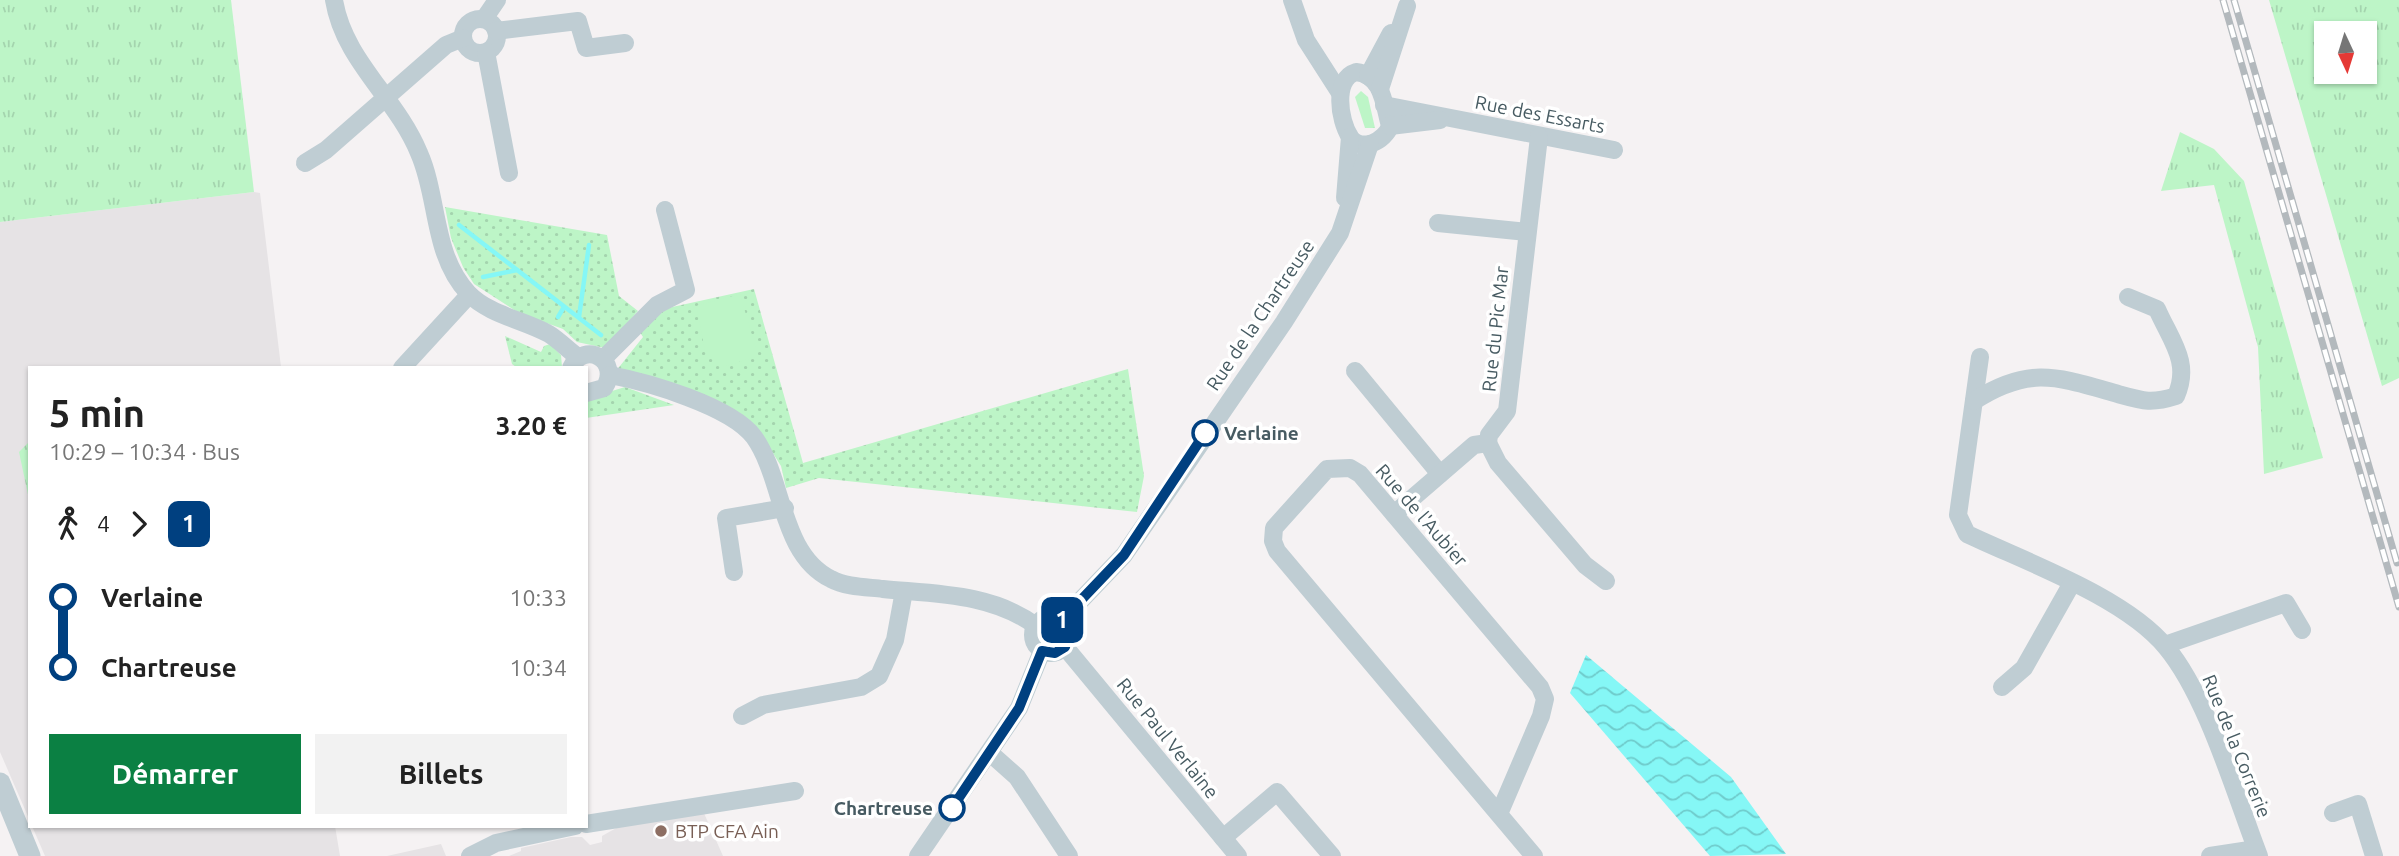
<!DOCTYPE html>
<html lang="fr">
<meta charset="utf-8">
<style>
body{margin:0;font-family:Ubuntu,sans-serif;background:#f2f2f2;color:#222;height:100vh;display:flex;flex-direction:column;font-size:26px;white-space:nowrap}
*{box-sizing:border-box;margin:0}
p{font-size:23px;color:#767676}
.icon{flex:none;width:38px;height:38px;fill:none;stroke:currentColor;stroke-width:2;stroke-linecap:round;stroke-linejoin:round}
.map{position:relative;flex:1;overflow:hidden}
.side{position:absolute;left:28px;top:366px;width:560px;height:462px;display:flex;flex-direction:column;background:#fff;border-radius:0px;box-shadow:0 2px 5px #0004}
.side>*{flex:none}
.badge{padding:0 14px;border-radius:10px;font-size:24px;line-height:46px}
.needle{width:46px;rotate:176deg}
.tools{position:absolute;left:2314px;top:21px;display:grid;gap:14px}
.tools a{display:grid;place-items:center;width:63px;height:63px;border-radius:0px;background:#fff;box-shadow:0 2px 5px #0004;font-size:35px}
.map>.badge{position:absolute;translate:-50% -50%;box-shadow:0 0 0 4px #fff}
.legs{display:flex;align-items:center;gap:10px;height:77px;padding:0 21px;font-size:23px}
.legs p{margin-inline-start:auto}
.head{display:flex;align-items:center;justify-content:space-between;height:119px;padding:0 21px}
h1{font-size:38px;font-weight:700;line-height:52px}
.button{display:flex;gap:14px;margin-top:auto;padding:14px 21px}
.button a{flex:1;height:80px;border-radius:0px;background:#0b8043;color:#fff;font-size:28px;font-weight:700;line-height:80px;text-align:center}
.button a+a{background:#f2f2f2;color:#222}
ul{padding:0 21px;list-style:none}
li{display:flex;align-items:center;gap:24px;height:70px;font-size:26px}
li i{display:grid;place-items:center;width:10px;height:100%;margin:0 9px;background:currentColor}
li i::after{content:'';width:18px;height:18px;margin:-9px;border:5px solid;border-radius:50%;background:#fff}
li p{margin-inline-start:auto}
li:first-child i{background:linear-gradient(#0000 50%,currentColor 0)}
li:last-child i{background:linear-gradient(currentColor 50%,#0000 0)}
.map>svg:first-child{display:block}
.education{fill:#e6e3e5}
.grass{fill:url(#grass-tufts);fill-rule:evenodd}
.park{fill:url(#park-dots)}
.garden{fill:#bdf5c7}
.water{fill:url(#water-waves)}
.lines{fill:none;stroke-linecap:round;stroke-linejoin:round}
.stream{stroke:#85f7f6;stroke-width:4.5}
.minor{stroke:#bfcdd3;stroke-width:18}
.tertiary{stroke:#bfcdd3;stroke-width:21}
.rail-casing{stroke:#b3b9bd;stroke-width:7}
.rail{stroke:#fff;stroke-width:4.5;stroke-dasharray:13;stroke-linecap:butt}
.line-1-casing{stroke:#fff;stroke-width:16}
.line-1{stroke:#004080;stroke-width:10}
.stop-1-dot{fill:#fff;stroke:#004080;stroke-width:3.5}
.education-dot{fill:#8d6e63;stroke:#fff;stroke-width:2.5}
.labels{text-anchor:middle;stroke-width:7;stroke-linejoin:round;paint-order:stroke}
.street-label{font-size:19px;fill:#475b62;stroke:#fff}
.stop-label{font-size:19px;font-weight:bold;fill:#475b62;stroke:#fff;text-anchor:start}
.education-label{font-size:19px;fill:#785e54;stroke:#fff;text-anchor:start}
</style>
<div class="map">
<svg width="2399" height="856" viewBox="0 0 2399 856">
<defs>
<pattern id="grass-tufts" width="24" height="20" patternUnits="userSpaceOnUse" patternTransform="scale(1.75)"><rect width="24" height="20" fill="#bdf5c7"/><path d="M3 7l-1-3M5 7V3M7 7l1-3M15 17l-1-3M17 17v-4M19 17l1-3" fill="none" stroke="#a4d4ae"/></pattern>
<pattern id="park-dots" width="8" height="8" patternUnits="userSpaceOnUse" patternTransform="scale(1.75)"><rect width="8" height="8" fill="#bdf5c7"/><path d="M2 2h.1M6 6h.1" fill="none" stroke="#a4d4ae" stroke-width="1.8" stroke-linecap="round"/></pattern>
<pattern id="water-waves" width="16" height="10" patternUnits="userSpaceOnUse" patternTransform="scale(1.75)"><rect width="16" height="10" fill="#85f7f6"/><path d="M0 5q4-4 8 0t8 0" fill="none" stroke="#6fcbcb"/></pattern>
</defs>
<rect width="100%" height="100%" fill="#f5f2f3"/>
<g class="education">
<path d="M254 192 260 193 281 367 30 368V821L0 752V222Z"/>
<path d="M703 811 723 856H509L521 851V848L571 837H582L590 845 602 842V836L618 827Z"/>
<path d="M32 826H335L340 856H45Z"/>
<path d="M441 844 446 856H387Z"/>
</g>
<g class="grass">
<path d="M0 0H231L254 192 0 222Z"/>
<path d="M2269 0H2399V378L2382 386ZM2326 33H2364V72H2326Z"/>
<path d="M1361 91 1368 97 1375 128H1365L1355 97Z"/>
<path d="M2180 132 2214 149 2244 181 2323 458 2264 474 2258 347 2214 185 2161 191Z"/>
<path d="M30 441V504L19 452Z"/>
</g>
<g class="park">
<path d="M445 207 607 235 619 296 638 311 605 348 577 342 563 329 519 313 474 284 463 267 451 238Z"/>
<path d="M754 289 803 463 1128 369 1144 476 1137 512 819 478 786 488 781 466 764 439 616 371 643 337 637 328 654 311Z"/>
<path d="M505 336 541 352 544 346 550 344 561 355 562 367H516L512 364Z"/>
<path d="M625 387 674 405 586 418V399Z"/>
</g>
<path class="garden" d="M740 294 758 356 723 367 705 351 696 306Z"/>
<path class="water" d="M1586 655 1731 777 1786 854 1710 856 1570 693Z"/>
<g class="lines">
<g class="stream">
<path d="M459 225 601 335"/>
<path d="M483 277 517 270"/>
<path d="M558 317 564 307"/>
<path d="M579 317 589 245"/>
</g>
<g class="minor">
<path d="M334 0C344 61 396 97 419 153 439 198 432 254 468 293 489 315 524 320 549 334 560 341 568 350 578 357"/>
<path d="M1292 0 1306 40 1340 93"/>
<circle cx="480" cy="36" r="17"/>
<path d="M484 19 497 0"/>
<path d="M496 31 578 21 586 48 625 43"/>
<path d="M486 52 509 173"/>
<path d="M1356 72C1383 75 1384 105 1390 126 1385 141 1361 153 1350 137 1339 120 1333 79 1356 72Z"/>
<path d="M1368 76 1391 33"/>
<path d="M1380 89 1407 6"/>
<path d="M1384 105 1614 150"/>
<path d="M1390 126 1440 120"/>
<path d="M305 163 326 150 446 45 463 38"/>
<path d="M1345 198 1350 137"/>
<path d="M1438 223 1527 232"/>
<path d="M1980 357 1958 515 1967 534C2026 562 2125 597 2166 647 2207 696 2235 794 2259 856"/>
<path d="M603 359 657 305 686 290 665 210"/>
<path d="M402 368 469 295"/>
<path d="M571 368C584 339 622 361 604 388L586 393"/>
<path d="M1355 371 1440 474"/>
<path d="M610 375C647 382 731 406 754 437 784 479 780 554 831 579 846 587 866 587 883 589 934 594 992 593 1036 626"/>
<path d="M1974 401C2030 365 2058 377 2118 394 2143 401 2151 404 2176 396 2191 362 2171 341 2157 309L2128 297"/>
<path d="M1488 443 1498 463 1585 565 1606 581"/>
<path d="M1394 514 1474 445 1488 443 1489 435 1507 411 1539 137"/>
<path d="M734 572 726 518 785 508"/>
<circle cx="1051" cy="635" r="18"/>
<path d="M1062 620 1124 555 1284 322 1340 233 1370 144"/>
<path d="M2165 645 2286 603 2302 630"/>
<path d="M1065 647 1238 856"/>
<path d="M2002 687 2024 668 2072 583"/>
<path d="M742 716 763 705 861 687 879 676 895 640 904 591"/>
<path d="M990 753 1017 777 1069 856"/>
<path d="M2333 813 2358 804 2374 856"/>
<path d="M1499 814 1541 716 1545 699 1540 687 1360 474 1350 468 1327 469 1274 528 1273 541 1277 551 1534 856"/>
<path d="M586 824 795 791"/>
<path d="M1223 838 1277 792 1332 856"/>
<path d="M470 856 496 843 575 826"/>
<path d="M918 856 1019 708 1042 651"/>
<path d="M2210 856 2256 849"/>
</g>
<path class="tertiary" d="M0 783 30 856"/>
<defs>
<g id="rail">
<path d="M2223 0 2399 607"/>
<path d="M2234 0 2397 563"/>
</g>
</defs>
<use href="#rail" class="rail-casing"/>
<use href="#rail" class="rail"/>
</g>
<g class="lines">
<defs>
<path id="line-1" d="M952 808 1019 708 1042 651 1055 653 1065 647 1069 635 1062 620 1124 555 1205 433"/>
</defs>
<use href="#line-1" class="line-1-casing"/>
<use href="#line-1" class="line-1"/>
</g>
<g class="stop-1-dot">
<circle cx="1205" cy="433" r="12"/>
<circle cx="952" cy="808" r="12"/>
</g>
<circle class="education-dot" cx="661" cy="831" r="7"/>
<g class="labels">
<g class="street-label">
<text transform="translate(1540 114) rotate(11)" y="7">Rue des Essarts</text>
<text transform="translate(1260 315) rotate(-56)" y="7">Rue de la Chartreuse</text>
<text transform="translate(1495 329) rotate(-84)" y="7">Rue du Pic Mar</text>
<text transform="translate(1422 515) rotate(49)" y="7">Rue de l'Aubier</text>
<text transform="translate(1168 738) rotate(51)" y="7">Rue Paul Verlaine</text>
<text transform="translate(2237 746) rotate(68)" y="7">Rue de la Correrie</text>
</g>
<g class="stop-label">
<text x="1224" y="440">Verlaine</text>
<text x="933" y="815" text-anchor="end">Chartreuse</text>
</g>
<g class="education-label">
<text x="675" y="838">BTP CFA Ain</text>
</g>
</g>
</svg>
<div class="tools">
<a><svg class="needle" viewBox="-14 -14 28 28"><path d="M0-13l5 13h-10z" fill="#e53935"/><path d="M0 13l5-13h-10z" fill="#767676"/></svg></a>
</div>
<b class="badge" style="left:1062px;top:620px;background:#004080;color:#fff">1</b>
<section class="side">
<div class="head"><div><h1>5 min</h1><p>10:29 – 10:34 · Bus</p></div><b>3.20 €</b></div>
<div class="legs"><svg class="icon" aria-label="walk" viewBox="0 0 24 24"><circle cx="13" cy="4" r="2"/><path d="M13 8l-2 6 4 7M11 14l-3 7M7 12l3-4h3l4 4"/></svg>4<svg class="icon" aria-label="forward" viewBox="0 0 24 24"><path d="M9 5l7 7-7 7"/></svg><b class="badge" style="background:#004080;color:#fff">1</b></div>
<ul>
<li><i style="color:#004080"></i><b>Verlaine</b><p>10:33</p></li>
<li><i style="color:#004080"></i><b>Chartreuse</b><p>10:34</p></li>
</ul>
<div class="button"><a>Démarrer</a><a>Billets</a></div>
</section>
</div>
